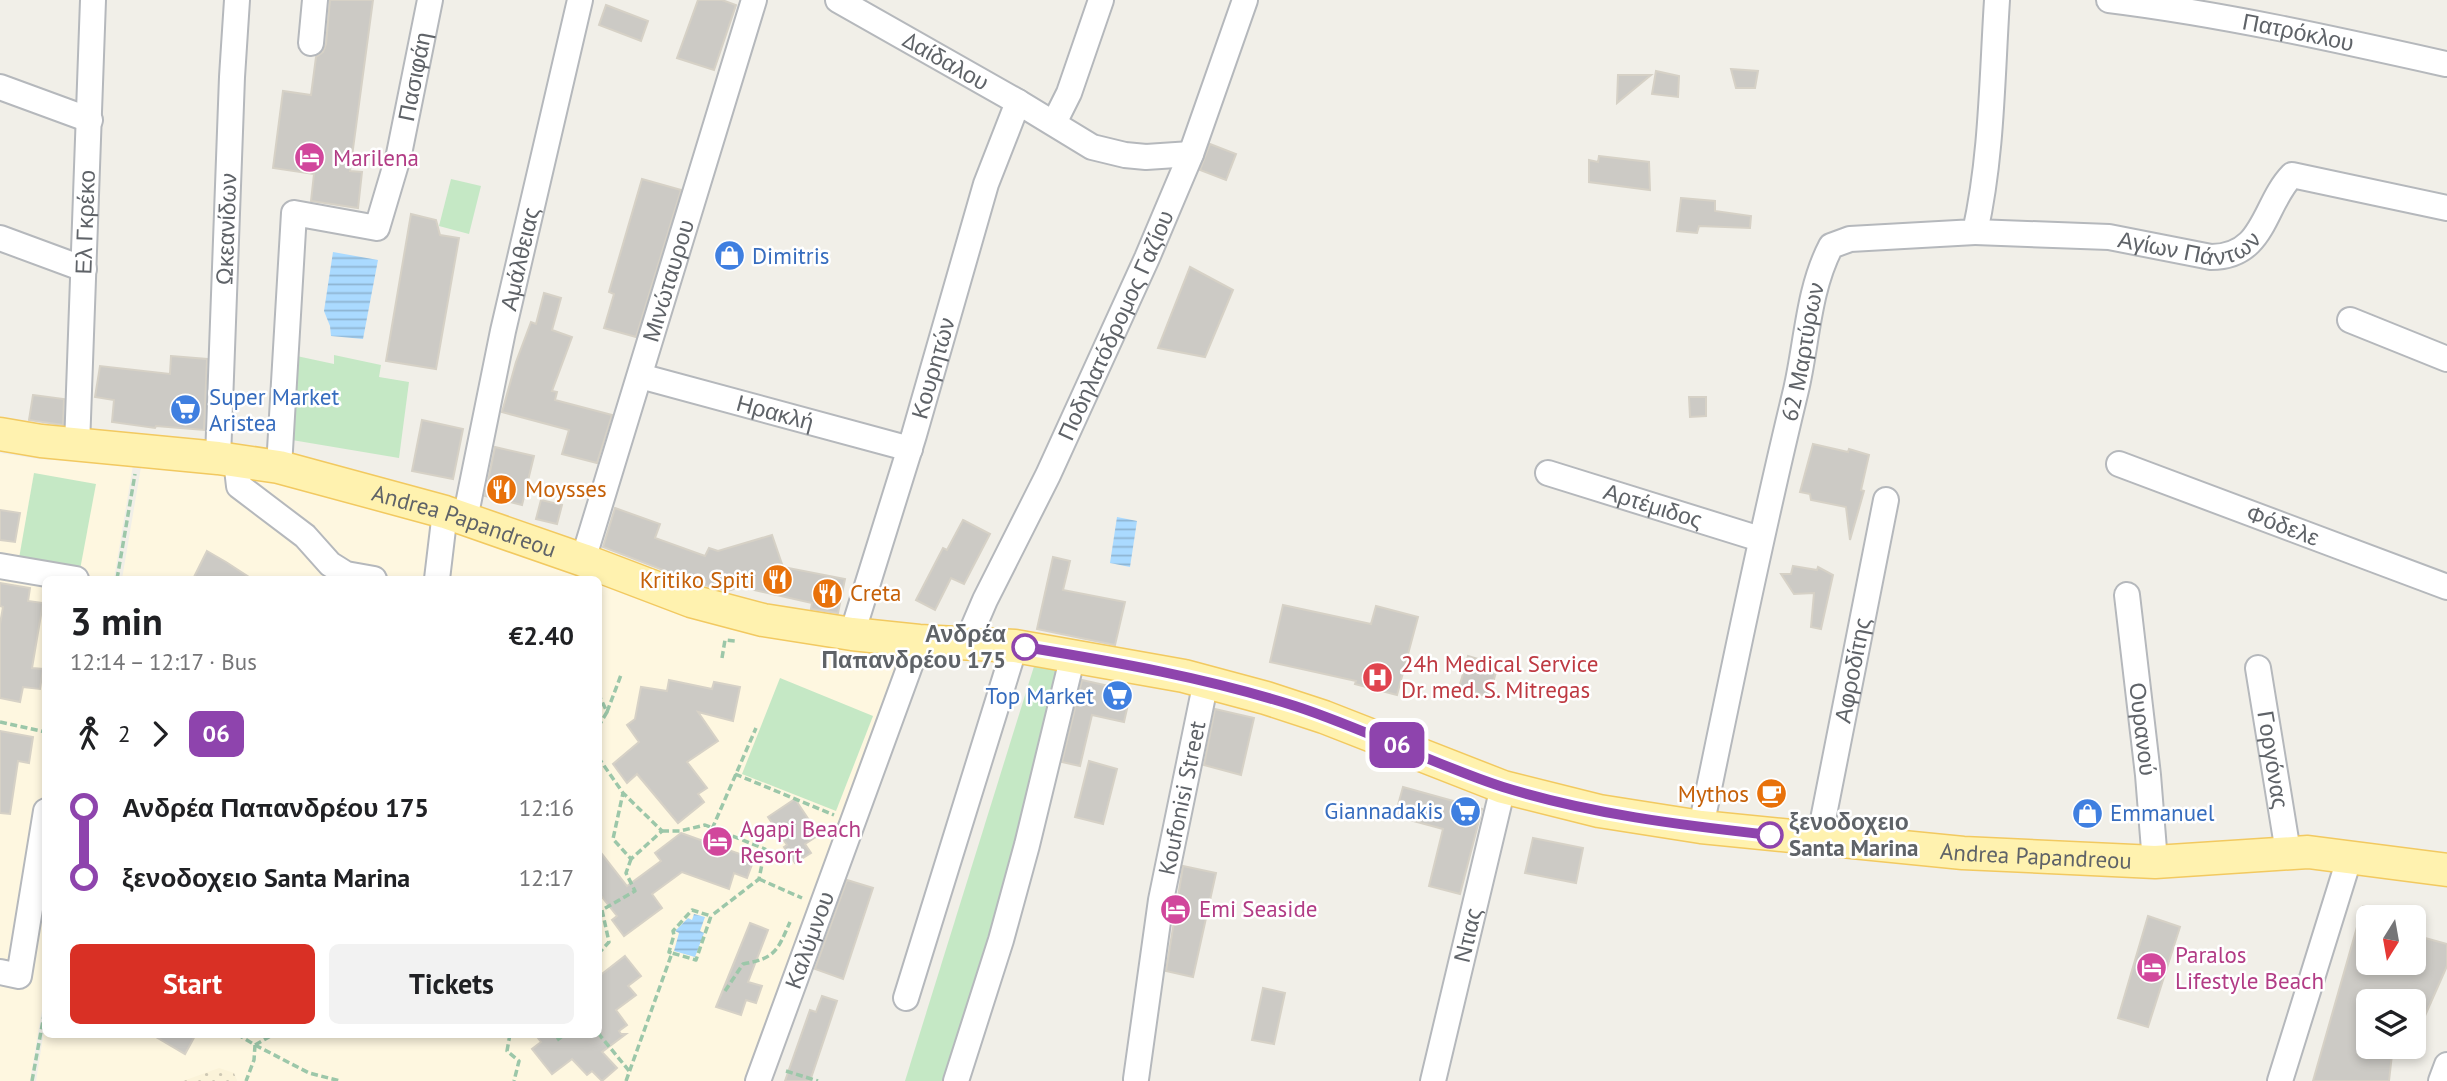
<!DOCTYPE html>
<meta charset="utf-8">
<style>
body{margin:0;font-family:"PT Sans",sans-serif;background:#f2f2f2;color:#202124;height:100vh;display:flex;flex-direction:column;font-size:26px;white-space:nowrap}
*{box-sizing:border-box;margin:0}
p{font-size:23px;color:#757577}
.icon{flex:none;width:38px;height:38px;fill:none;stroke:currentColor;stroke-width:2;stroke-linecap:round;stroke-linejoin:round}
.map{position:relative;flex:1;overflow:hidden}
.side{position:absolute;left:42px;top:576px;width:560px;height:462px;display:flex;flex-direction:column;background:#fff;border-radius:10px;box-shadow:0 4px 10px #0003}
.side>*{flex:none}
.badge{padding:0 14px;border-radius:10px;font-size:24px;line-height:46px}
.needle{width:46px;rotate:191deg}
.controls{position:absolute;left:2356px;top:905px;display:grid;gap:14px}
.controls a{display:grid;place-items:center;width:70px;height:70px;border-radius:10px;background:#fff;box-shadow:0 4px 10px #0003;font-size:35px}
.map>.badge{position:absolute;translate:-50% -50%;box-shadow:0 0 0 4px #fff}
.legs{display:flex;align-items:center;gap:10px;height:77px;padding:0 28px;font-size:23px}
.legs p{margin-inline-start:auto}
.overview{display:flex;align-items:center;justify-content:space-between;height:119px;padding:0 28px}
h1{font-size:38px;font-weight:800;line-height:52px}
.cta{display:flex;gap:14px;margin-top:auto;padding:14px 28px}
.cta a{flex:1;height:80px;border-radius:10px;background:#d93025;color:#fff;font-size:28px;font-weight:800;line-height:80px;text-align:center}
.cta a+a{background:#f2f2f2;color:#202124}
ul{padding:0 28px;list-style:none}
li{display:flex;align-items:center;gap:24px;height:70px;font-size:26px}
li i{display:grid;place-items:center;width:10px;height:100%;margin:0 9px;background:currentColor}
li i::after{content:'';width:18px;height:18px;margin:-9px;border:5px solid;border-radius:50%;background:#fff}
li p{margin-inline-start:auto}
li:first-child i{background:linear-gradient(#0000 50%,currentColor 0)}
li:last-child i{background:linear-gradient(currentColor 50%,#0000 0)}
.map>svg:first-child{display:block}
.commercial{fill:#fef7e0}
.grass{fill:#c5e8c5}
.sand{fill:url(#sand-dots)}
.water{fill:url(#water-rules)}
.building{fill:#cccac5;stroke:#d6d1c6;stroke-width:2}
.lines{fill:none;stroke-linecap:round;stroke-linejoin:round}
.minor-casing{stroke:#b5b8bc;stroke-width:28}
.major-casing{stroke:#f2c960;stroke-width:35}
.path{stroke:#9cc7a9;stroke-width:3.5;stroke-dasharray:7 3.5;stroke-linecap:butt}
.minor{stroke:#fff;stroke-width:24}
.major{stroke:#fff2af;stroke-width:32}
.line-1-casing{stroke:#fff;stroke-width:16}
.line-1{stroke:#8e44ad;stroke-width:10}
.stop-1-dot{fill:#fff;stroke:#8e44ad;stroke-width:3.5}
.labels{text-anchor:middle;stroke-width:5;stroke-linejoin:round;paint-order:stroke}
.street-label{font-size:23px;fill:#5f6368;stroke:#fff}
.hotel-label{font-size:23px;fill:#b23c85;stroke:#fff;text-anchor:start}
.shop-label{font-size:23px;fill:#366cbe;stroke:#fff;text-anchor:start}
.food-label{font-size:23px;fill:#c56008;stroke:#fff;text-anchor:start}
.stop-label{font-size:23px;font-weight:bold;fill:#5f6368;stroke:#fff;text-anchor:end}
.health-label{font-size:23px;fill:#be3a42;stroke:#fff;text-anchor:start}
</style>
<div class="map">
<svg width="2447" height="1081" viewBox="0 0 2447 1081">
<defs>
<pattern id="sand-dots" width="8" height="8" patternUnits="userSpaceOnUse" patternTransform="scale(1.75)"><rect width="8" height="8" fill="#fbf3d9"/><path d="M2 2h.1M6 6h.1" fill="none" stroke="#cec8b4" stroke-width="1.8" stroke-linecap="round"/></pattern>
<pattern id="water-rules" width="6" height="5" patternUnits="userSpaceOnUse" patternTransform="scale(1.75)"><rect width="6" height="5" fill="#aadaff"/><path d="M0 2.5h6" fill="none" stroke="#8eb4d2"/></pattern>
</defs>
<rect width="100%" height="100%" fill="#f1efe8"/>
<g class="commercial">
<path d="M0 453 38 459 133 465 114 579H46V986L30 1081H0Z"/>
<path d="M141 467 267 481 449 527 592 579H122Z"/>
<path d="M599 582 742 632 898 659 754 1081H237L234 1073 183 1081H36L45 1025 46 1034H598Z"/>
</g>
<g class="grass">
<path d="M451 179 481 186 469 234 439 226Z"/>
<path d="M292 355 334 364V355L381 365 379 377 409 382 399 458 286 439Z"/>
<path d="M34 473 96 484 79 575 18 564Z"/>
<path d="M1036 660 1066 663 1024 822 945 1081H905Z"/>
<path d="M780 678 873 716 836 811 742 774Z"/>
</g>
<path class="sand" d="M219 1068 234 1073 237 1081H183Z"/>
<g class="water">
<path d="M333 252 378 260 363 339 331 336 330 326 324 311Z"/>
<path d="M1117 517 1137 521 1130 567 1110 563Z"/>
<path d="M694 914 705 917 700 931 704 933 695 957 674 951 679 933 675 931 688 918 692 920Z"/>
</g>
<g class="building">
<path d="M330 0H373L350 171 362 172 358 208 311 201 314 174 273 168 283 91 311 95 316 57 323 52 326 44Z"/>
<path d="M698 0H722L736 5 714 70 677 58Z"/>
<path d="M606 5 648 21 641 41 599 25Z"/>
<path d="M1731 69 1758 71 1755 88H1736Z"/>
<path d="M1656 71 1679 76 1678 97 1652 94Z"/>
<path d="M1618 75H1651L1617 103Z"/>
<path d="M1210 144 1236 154 1226 180 1200 170Z"/>
<path d="M1599 156 1649 162 1650 190 1589 182V160L1598 162Z"/>
<path d="M642 179 681 190 636 337 604 328 614 294 609 292Z"/>
<path d="M1681 198 1715 201V211L1751 216 1750 228 1699 226 1697 233 1677 231Z"/>
<path d="M411 214 436 220 440 235 459 238 436 369 386 361Z"/>
<path d="M1190 267 1233 290 1205 357 1158 348Z"/>
<path d="M544 293 561 298 552 330 572 337 552 391 557 392 555 400 612 415 597 463 562 454 569 430 502 412 516 362 531 322 536 324Z"/>
<path d="M171 356 207 359 204 430 156 426 155 428 112 422 114 400 95 397 100 366 170 374Z"/>
<path d="M33 395 64 399 63 425 29 420Z"/>
<path d="M1689 397H1706V416L1690 417Z"/>
<path d="M422 420 463 429 453 479 412 471Z"/>
<path d="M1813 444 1848 452 1849 449 1869 455 1861 490 1864 491 1850 540 1846 507 1811 500 1810 494 1800 492Z"/>
<path d="M495 447 534 456 522 505 485 496Z"/>
<path d="M541 500 562 505 557 524 536 519Z"/>
<path d="M615 508 660 524 655 538 705 556 709 548 718 551 772 535 783 567 845 579 838 613 811 609 812 603 741 587 727 591 697 583 603 547Z"/>
<path d="M0 510 20 513 15 542 0 540Z"/>
<path d="M963 520 990 534 964 584 951 578 935 610 916 600 943 548 947 550Z"/>
<path d="M207 551 226 562 252 579H193Z"/>
<path d="M1053 557 1070 561 1063 590 1125 602 1115 645 1037 629Z"/>
<path d="M1793 566 1817 570 1818 567 1833 575 1821 629 1811 627 1814 593 1794 594 1781 574H1791Z"/>
<path d="M0 583 30 588 28 601 43 603 32 668 43 669 40 689 23 687 20 702 0 698V624L3 607 0 606Z"/>
<path d="M1283 605 1371 624 1376 606 1418 617 1397 695 1355 684 1356 681 1270 662Z"/>
<path d="M1468 656 1498 665 1489 697 1459 688Z"/>
<path d="M669 680 712 689 714 682 740 687 733 721 698 712 718 741 687 762 707 788 698 794 704 802 678 823 637 774 627 783 613 764 639 742 627 725 635 719 641 687 667 691Z"/>
<path d="M1082 680 1131 691 1124 722 1092 715 1080 766 1062 762Z"/>
<path d="M1215 709 1254 718 1241 775 1204 765Z"/>
<path d="M0 731 33 737 29 763 18 761 10 814 0 813Z"/>
<path d="M1089 761 1117 769 1103 824 1075 817Z"/>
<path d="M1403 787 1482 809 1460 894 1429 886 1443 829 1395 816Z"/>
<path d="M795 799 819 835 805 844 811 853 795 863 784 847 787 845 768 817Z"/>
<path d="M681 833 754 859 747 878 734 873 729 889 682 872 652 894 662 908 624 936 612 920 617 916 598 892V849L627 886 661 861 655 853Z"/>
<path d="M1533 838 1583 848 1576 883 1525 873Z"/>
<path d="M1183 866 1216 873 1193 977 1166 971Z"/>
<path d="M847 880 873 888 843 979 815 969Z"/>
<path d="M2363 906H2368V962H2413V957L2425 938 2447 944V966L2413 1043V1001H2368V1046H2393L2389 1081H2313Z"/>
<path d="M2148 916 2180 927 2148 1027 2118 1018Z"/>
<path d="M750 923 768 930 748 982 762 986 756 1003 746 1000 741 1015 716 1007Z"/>
<path d="M625 956 641 976 628 986 636 995 616 1010 627 1025 619 1031 621 1034H626L602 1052 617 1068 602 1081 592 1071 587 1075 572 1059 552 1074 532 1049 541 1042 535 1034H598V977Z"/>
<path d="M1263 988 1285 993 1274 1044 1252 1040Z"/>
<path d="M822 996 837 1001 810 1081H785L810 1010 816 1012Z"/>
<path d="M151 1034H196L185 1054Z"/>
</g>
<g class="lines">
<defs>
<g id="minor">
<path id="s1" d="M838 0 1018 102 1092 147 1125 155 1146 157 1191 154"/>
<path id="s2" d="M2109 0C2222 14 2334 39 2446 64"/>
<path d="M311 43 315 0"/>
<path d="M0 87 90 120"/>
<path d="M1054 123 1069 93 1101 0"/>
<path id="s3" d="M1975 232 2109 237 2211 257C2265 257 2263 205 2292 175L2447 208"/>
<path d="M0 238 84 269"/>
<path d="M2350 320 2447 359"/>
<path id="s4" d="M640 376 910 449"/>
<path id="s5" d="M77 446 93 0"/>
<path id="s6" d="M218 458 232 77 237 0"/>
<path d="M236 460 239 486 305 536 330 564 346 574 374 579"/>
<path id="s7" d="M2119 464 2447 587"/>
<path id="s8" d="M279 467 294 213 377 228 399 154 430 0"/>
<path id="s9" d="M1548 473 1760 539"/>
<path id="s10" d="M465 519 503 331 580 0"/>
<path id="s11" d="M583 560 754 0"/>
<path d="M0 566 76 579"/>
<path d="M437 579 445 512"/>
<path id="s12" d="M2127 595 2148 775 2155 862"/>
<path id="s13" d="M852 634 914 435 986 184 1018 102"/>
<path id="s14" d="M967 642 985 600 1048 475 1147 258 1191 154 1245 0"/>
<path id="s15" d="M2258 668 2288 852"/>
<path id="s16" d="M1701 827C1731 681 1761 535 1796 390 1807 343 1808 290 1831 246L1850 239 1975 232C1992 156 1992 77 1997 0"/>
<path id="s17" d="M1819 840 1886 500"/>
<path d="M0 972 19 976 46 811"/>
<path d="M906 998 1015 646"/>
<path id="s18" d="M1136 1079 1161 900 1206 681"/>
<path id="s19" d="M758 1081 919 641"/>
<path d="M956 1081 1001 940 1027 845 1073 655"/>
<path id="s20" d="M1433 1081 1503 787"/>
<path d="M2280 1081 2350 856"/>
<path d="M2441 1081 2447 1065"/>
</g>
<g id="major">
<path id="s21" d="M0 434 41 441 218 458 279 467 445 512 583 560 691 601 763 620 852 634 919 641 1015 646 1184 676 1266 698 1324 717 1503 787 1599 811 1701 827 1963 853 2155 862 2308 852 2447 870"/>
</g>
</defs>
<use href="#minor" class="minor-casing"/>
<use href="#major" class="major-casing"/>
<g class="path">
<path d="M117 579 135 474"/>
<path d="M170 579V578"/>
<path d="M722 658 725 640 735 641"/>
<path d="M598 693 607 712 598 727"/>
<path d="M607 712 621 675"/>
<path d="M0 722 46 732"/>
<path d="M598 757 623 793 662 831 631 859 613 839 623 793"/>
<path d="M735 774 834 815"/>
<path d="M712 829 756 728"/>
<path d="M662 831H680L705 825 765 849 759 879 711 916"/>
<path d="M759 879 802 898"/>
<path d="M598 954 609 942 602 910 635 891 626 873 631 859"/>
<path d="M725 991 743 964C776 958 777 951 790 922"/>
<path d="M598 1033 630 1072"/>
<path d="M237 1034 255 1045 254 1060 246 1081"/>
<path d="M510 1034 507 1051 519 1061 514 1081"/>
<path d="M557 1040 565 1034"/>
<path d="M255 1045 309 1073 340 1081"/>
<path d="M255 1045 274 1034"/>
<path d="M786 1071 818 1081"/>
<path d="M32 1081 46 1004"/>
<path d="M626 1081 672 953 669 952 674 935 673 931 692 910 711 916 696 960 672 953"/>
</g>
<use href="#minor" class="minor"/>
<use href="#major" class="major"/>
</g>
<g class="lines">
<defs>
<path id="line-1" d="M1025 647C1116 662 1207 678 1295 706 1366 729 1432 764 1503 787 1590 814 1680 825 1770 835"/>
</defs>
<use href="#line-1" class="line-1-casing"/>
<use href="#line-1" class="line-1"/>
</g>
<defs>
<symbol id="hotel-disc" viewBox="-11 -11 22 22"><circle r="9.5" fill="#d1479c" stroke="#fff"/><path d="M-6-4.5h1.5V1H6V5H4.5V3h-9V5H-6ZM-4 0a1.8 1.8 0 1 1 3.6 0ZM.5 0V-2.5h3Q6-2.5 6 0Z" fill="#fff"/></symbol>
<symbol id="shop-disc" viewBox="-11 -11 22 22"><circle r="9.5" fill="#3f7fe0" stroke="#fff"/><path d="M-5-2.5h2.3a2.7 3.5 0 0 1 5.4 0H5L5.5 6h-11ZM-1.5-2.5h3a1.5 2.3 0 0 0-3 0Z" fill="#fff"/></symbol>
<symbol id="supermarket-disc" viewBox="-11 -11 22 22"><circle r="9.5" fill="#3f7fe0" stroke="#fff"/><path d="M-6-5.5h2.5l.6 2H6L4.5 2H-2.5L-4.4-4H-6ZM-1.5 3.2a1.3 1.3 0 1 0 .1 0ZM3 3.2a1.3 1.3 0 1 0 .1 0Z" fill="#fff"/></symbol>
<symbol id="restaurant-disc" viewBox="-11 -11 22 22"><circle r="9.5" fill="#e8710a" stroke="#fff"/><path d="M-5-6h1v4h1v-4h1v4h1v-4h1v5L-1.5 .5V6h-2V.5L-5-1ZM5-6V6H3V1.5H1.5Q1.5-4 5-6Z" fill="#fff"/></symbol>
<symbol id="hospital-disc" viewBox="-11 -11 22 22"><circle r="9.5" fill="#e0444e" stroke="#fff"/><path d="M-5-5h3v3.5h4V-5h3V5h-3V1.5h-4V5h-3Z" fill="#fff"/></symbol>
<symbol id="cafe-disc" viewBox="-11 -11 22 22"><circle r="9.5" fill="#e8710a" stroke="#fff"/><path d="M-5.5-4.5H6V0H3Q3 3.5 0 3.5H-2.5Q-5.5 3.5-5.5 0ZM3-3.2v2h1.7v-2ZM-6 4.5H4V6H-6Z" fill="#fff"/></symbol>
</defs>
<g fill-rule="evenodd">
<use href="#hotel-disc" x="292" y="140" width="35" height="35"/>
<use href="#shop-disc" x="712" y="238" width="35" height="35"/>
<use href="#supermarket-disc" x="168" y="392" width="35" height="35"/>
<use href="#restaurant-disc" x="484" y="472" width="35" height="35"/>
<use href="#restaurant-disc" x="760" y="562" width="35" height="35"/>
<use href="#restaurant-disc" x="810" y="576" width="35" height="35"/>
<use href="#hospital-disc" x="1360" y="660" width="35" height="35"/>
<use href="#supermarket-disc" x="1100" y="678" width="35" height="35"/>
<use href="#cafe-disc" x="1754" y="776" width="35" height="35"/>
<use href="#supermarket-disc" x="1448" y="794" width="35" height="35"/>
<use href="#shop-disc" x="2070" y="796" width="35" height="35"/>
<use href="#hotel-disc" x="700" y="824" width="35" height="35"/>
<use href="#hotel-disc" x="1158" y="892" width="35" height="35"/>
<use href="#hotel-disc" x="2134" y="950" width="35" height="35"/>
</g>
<g class="stop-1-dot">
<circle cx="1025" cy="647" r="12"/>
<circle cx="1770" cy="835" r="12"/>
</g>
<g class="labels">
<g class="street-label">
<text dy="8" stroke="none"><textPath href="#s2" startOffset="192">Πατρόκλου</textPath></text>
<text dy="8" stroke="none"><textPath href="#s1" startOffset="124">Δαίδαλου</textPath></text>
<text dy="8" stroke="none"><textPath href="#s8" startOffset="495">Πασιφάη</textPath></text>
<text dy="8" stroke="none"><textPath href="#s5" startOffset="224">Ελ Γκρέκο</textPath></text>
<text dy="8" stroke="none"><textPath href="#s6" startOffset="229">Ωκεανίδων</textPath></text>
<text dy="8" stroke="none"><textPath href="#s3" startOffset="217">Αγίων Πάντων</textPath></text>
<text dy="8" stroke="none"><textPath href="#s10" startOffset="266">Αμάλθειας</textPath></text>
<text dy="8" stroke="none"><textPath href="#s11" startOffset="292">Μινώταυρου</textPath></text>
<text dy="8" stroke="none"><textPath href="#s14" startOffset="350">Ποδηλατόδρομος Γαζίου</textPath></text>
<text dy="8" stroke="none"><textPath href="#s16" startOffset="486">62 Μαρτύρων</textPath></text>
<text dy="8" stroke="none"><textPath href="#s13" startOffset="278">Κουρητών</textPath></text>
<text dy="8" stroke="none"><textPath href="#s4" startOffset="140">Ηρακλή</textPath></text>
<text dy="8" stroke="none"><textPath href="#s9" startOffset="110">Αρτέμιδος</textPath></text>
<text dy="8" stroke="none"><textPath href="#s21" startOffset="474">Andrea Papandreou</textPath></text>
<text dy="8" stroke="none"><textPath href="#s7" startOffset="175">Φόδελε</textPath></text>
<text dy="8" stroke="none"><textPath href="#s17" startOffset="173">Αφροδίτης</textPath></text>
<text dy="8" stroke="none"><textPath href="#s12" startOffset="135">Ουρανού</textPath></text>
<text dy="8" stroke="none"><textPath href="#s15" startOffset="93">Γοργόνας</textPath></text>
<text dy="8" stroke="none"><textPath href="#s18" startOffset="285">Koufonisi Street</textPath></text>
<text dy="8" stroke="none"><textPath href="#s21" startOffset="2091">Andrea Papandreou</textPath></text>
<text dy="8" stroke="none"><textPath href="#s20" startOffset="150">Ντιας</textPath></text>
<text dy="8" stroke="none"><textPath href="#s19" startOffset="150">Καλύμνου</textPath></text>
</g>
<g class="hotel-label">
<text x="333" y="166">Marilena</text>
<text x="740" y="837">Agapi Beach<tspan x="740" dy="26">Resort</tspan></text>
<text x="1199" y="917">Emi Seaside</text>
<text x="2175" y="963">Paralos<tspan x="2175" dy="26">Lifestyle Beach</tspan></text>
</g>
<g class="shop-label">
<text x="752" y="264">Dimitris</text>
<text x="209" y="405">Super Market<tspan x="209" dy="26">Aristea</tspan></text>
<text x="1094" y="704" text-anchor="end">Top Market</text>
<text x="1443" y="819" text-anchor="end">Giannadakis</text>
<text x="2110" y="821">Emmanuel</text>
</g>
<g class="food-label">
<text x="525" y="497">Moysses</text>
<text x="755" y="588" text-anchor="end">Kritiko Spiti</text>
<text x="850" y="601">Creta</text>
<text x="1749" y="802" text-anchor="end">Mythos</text>
</g>
<g class="stop-label">
<text x="1006" y="642">Ανδρέα<tspan x="1006" dy="26">Παπανδρέου 175</tspan></text>
<text x="1789" y="830" text-anchor="start">ξενοδοχειο<tspan x="1789" dy="26">Santa Marina</tspan></text>
</g>
<g class="health-label">
<text x="1401" y="672">24h Medical Service<tspan x="1401" dy="26">Dr. med. S. Mitregas</tspan></text>
</g>
</g>
</svg>
<div class="controls">
<a><svg class="needle" viewBox="-14 -14 28 28"><path d="M0-13l5 13h-10z" fill="#e53935"/><path d="M0 13l5-13h-10z" fill="#757577"/></svg></a>
<a><svg class="icon" aria-label="layers" viewBox="0 0 24 24"><path d="M12 4l9 5-9 5-9-5zM3 14l9 5 9-5"/></svg></a>
</div>
<b class="badge" style="left:1397px;top:745px;background:#8e44ad;color:#fff">06</b>
<section class="side">
<div class="overview"><div><h1>3 min</h1><p>12:14 – 12:17 · Bus</p></div><b>€2.40</b></div>
<div class="legs"><svg class="icon" aria-label="walk" viewBox="0 0 24 24"><circle cx="13" cy="4" r="2"/><path d="M13 8l-2 6 4 7M11 14l-3 7M7 12l3-4h3l4 4"/></svg>2<svg class="icon" aria-label="forward" viewBox="0 0 24 24"><path d="M9 5l7 7-7 7"/></svg><b class="badge" style="background:#8e44ad;color:#fff">06</b></div>
<ul>
<li><i style="color:#8e44ad"></i><b>Ανδρέα Παπανδρέου 175</b><p>12:16</p></li>
<li><i style="color:#8e44ad"></i><b>ξενοδοχειο Santa Marina</b><p>12:17</p></li>
</ul>
<div class="cta"><a>Start</a><a>Tickets</a></div>
</section>
</div>
